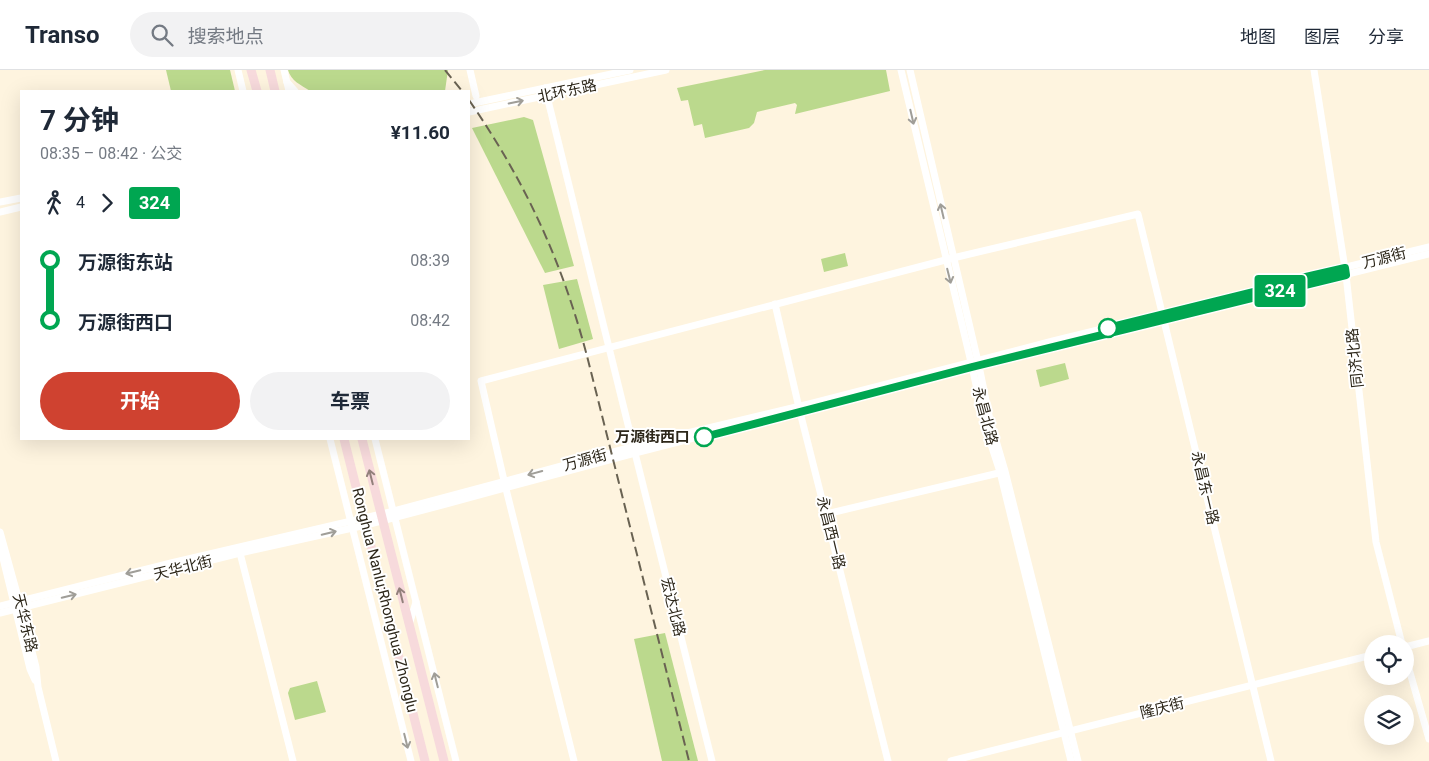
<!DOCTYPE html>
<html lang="zh">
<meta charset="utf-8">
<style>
body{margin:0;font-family:Roboto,"Noto Sans SC",sans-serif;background:#f2f2f3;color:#1f2937;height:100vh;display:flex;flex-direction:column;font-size:19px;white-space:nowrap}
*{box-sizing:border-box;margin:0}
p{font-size:16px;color:#747a83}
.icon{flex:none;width:28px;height:28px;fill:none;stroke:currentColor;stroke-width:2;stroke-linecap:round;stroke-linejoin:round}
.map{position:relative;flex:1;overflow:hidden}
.drawer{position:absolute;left:20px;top:20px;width:450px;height:350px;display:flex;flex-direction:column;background:#fff;border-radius:0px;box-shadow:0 5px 20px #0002}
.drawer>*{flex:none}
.badge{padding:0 10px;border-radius:4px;font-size:18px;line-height:32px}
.buttons{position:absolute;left:1364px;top:565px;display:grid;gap:10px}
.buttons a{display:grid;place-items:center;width:50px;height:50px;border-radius:50%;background:#fff;box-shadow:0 5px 20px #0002;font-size:25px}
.map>.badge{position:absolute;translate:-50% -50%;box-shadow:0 0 0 2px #fff}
.legs{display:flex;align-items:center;gap:8px;height:55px;padding:0 20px;font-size:16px}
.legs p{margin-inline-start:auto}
.head{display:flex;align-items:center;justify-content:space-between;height:85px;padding:0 20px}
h1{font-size:28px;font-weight:700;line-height:38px}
.primary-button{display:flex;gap:10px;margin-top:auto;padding:10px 20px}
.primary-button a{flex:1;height:58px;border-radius:30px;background:#cf4230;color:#fff;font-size:20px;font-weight:700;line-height:58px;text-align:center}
.primary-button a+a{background:#f2f2f3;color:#1f2937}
ul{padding:0 20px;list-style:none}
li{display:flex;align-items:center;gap:18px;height:60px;font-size:19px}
li i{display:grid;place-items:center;width:8px;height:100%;margin:0 6px;background:currentColor}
li i::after{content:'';width:12px;height:12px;margin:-6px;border:4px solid;border-radius:50%;background:#fff}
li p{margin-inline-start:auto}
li:first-child i{background:linear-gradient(#0000 50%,currentColor 0)}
li:last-child i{background:linear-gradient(currentColor 50%,#0000 0)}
header{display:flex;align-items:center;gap:30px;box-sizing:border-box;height:70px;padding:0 25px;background:#fff;border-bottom:1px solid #e0e1e3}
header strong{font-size:24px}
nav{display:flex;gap:28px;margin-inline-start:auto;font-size:18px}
.search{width:350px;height:45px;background:#f2f2f3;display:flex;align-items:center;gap:12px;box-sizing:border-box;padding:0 18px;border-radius:28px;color:#747a83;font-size:19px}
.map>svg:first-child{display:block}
.green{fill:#bbd98d}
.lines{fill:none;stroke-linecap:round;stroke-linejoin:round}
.minor{stroke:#fff;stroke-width:7}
.major{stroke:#f7dadc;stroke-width:9}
.rail{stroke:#696252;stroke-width:2;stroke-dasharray:10 5;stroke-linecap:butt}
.oneway{stroke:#a09e98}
.oneway2{stroke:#92807b}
.line-1-casing{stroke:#fff;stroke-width:11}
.line-1{stroke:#00a651;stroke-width:8}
.stop-1-dot{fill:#fff;stroke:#00a651;stroke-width:2.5}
.labels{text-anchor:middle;stroke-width:4;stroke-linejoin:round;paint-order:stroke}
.street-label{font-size:15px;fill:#2d271a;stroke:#fff}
.stop-label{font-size:15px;font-weight:bold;fill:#2d271a;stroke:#fff;text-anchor:end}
</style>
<header>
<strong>Transo</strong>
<div class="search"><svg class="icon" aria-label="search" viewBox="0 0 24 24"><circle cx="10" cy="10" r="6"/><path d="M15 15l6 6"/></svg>搜索地点</div>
<nav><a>地图</a><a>图层</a><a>分享</a></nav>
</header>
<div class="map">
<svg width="1429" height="691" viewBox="0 0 1429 691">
<rect width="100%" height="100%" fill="#fef4df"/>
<g class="green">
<path d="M166 0H230L235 21H171Z"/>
<path d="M288 0H448L445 21H310C301 15 291 11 288 0Z"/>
<path d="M765 0H886L890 21 795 44 797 35 795 33 757 42 754 53 749 58 705 68 702 54 694 56 688 30 681 31 677 18Z"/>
<path d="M524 47 533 50 574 196 545 203 472 58Z"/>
<path d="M845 183 848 196 824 202 821 189Z"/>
<path d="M577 209 593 269 559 279 543 215Z"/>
<path d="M1065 293 1069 309 1040 317 1036 300Z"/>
<path d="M665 563 698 691H662L634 569Z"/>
<path d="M317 611 326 642 295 650 288 623 290 618Z"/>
</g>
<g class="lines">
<g class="minor">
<path d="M238 0 243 21"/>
<path d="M284 0 289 21"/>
<path d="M470 0 476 26"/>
<path d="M901 0 971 292 985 356 1000 402 1071 691"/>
<path d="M910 0 979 296 990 350 1005 401 1078 691"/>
<path d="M1314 0 1346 205 1376 472 1402 574"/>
<path d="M287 12 295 21"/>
<path d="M545 18 635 383 712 691"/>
<path d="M469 34 630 0"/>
<path d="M469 42 666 0"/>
<path d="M0 132 21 128"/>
<path d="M0 142 21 137"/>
<path d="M775 234 800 342 888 691"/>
<path d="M330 369 411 691"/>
<path d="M375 369 456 691"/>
<path d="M826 444 1003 402"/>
<path d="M0 462 21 538 36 597 38 617 56 691"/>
<path d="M0 470 1 480 30 599 35 610"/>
<path d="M240 483 293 691"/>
<path d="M0 536 171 493 394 441 654 371 813 333 1053 271 1262 220 1284 212 1429 177"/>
<path d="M0 543 240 483 366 455 442 435 635 383 972 297 1429 184"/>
<path d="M409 555 416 532"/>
<path d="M1405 577 1429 571"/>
<path d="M1405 585 1429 669"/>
<path d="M574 691 506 419 481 311 953 188 1138 144C1184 326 1225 509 1271 691"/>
<path d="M951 691 1372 585"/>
</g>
<g class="major">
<path d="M251 0 257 21"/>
<path d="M270 0 275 21"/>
<path d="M344 369 425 691"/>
<path d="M362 369 444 691"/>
</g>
<g class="rail">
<path d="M445 0 462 21"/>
<path d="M469 30C525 111 562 191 587 286L689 691"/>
</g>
</g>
<defs><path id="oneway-shaft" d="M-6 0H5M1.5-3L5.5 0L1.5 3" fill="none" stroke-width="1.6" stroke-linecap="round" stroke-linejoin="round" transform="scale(1.25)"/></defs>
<g class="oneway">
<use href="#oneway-shaft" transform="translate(516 32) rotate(-12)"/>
<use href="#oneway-shaft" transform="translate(912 47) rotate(77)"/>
<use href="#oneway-shaft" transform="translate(942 141) rotate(-103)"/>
<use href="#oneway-shaft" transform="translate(949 206) rotate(76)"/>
<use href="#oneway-shaft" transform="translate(535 403) rotate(165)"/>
<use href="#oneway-shaft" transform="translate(329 463) rotate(-13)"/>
<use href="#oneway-shaft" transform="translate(133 502) rotate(166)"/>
<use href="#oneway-shaft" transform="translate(69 526) rotate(-14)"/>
<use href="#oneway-shaft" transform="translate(436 610) rotate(-104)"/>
<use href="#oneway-shaft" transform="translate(406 671) rotate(76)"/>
</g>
<g class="oneway2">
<use href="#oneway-shaft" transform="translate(371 407) rotate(-104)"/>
<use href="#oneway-shaft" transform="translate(401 525) rotate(-104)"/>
</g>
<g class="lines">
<defs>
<path id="line-1" d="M704 367 972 297 1346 205 1345 198 1284 212 1262 220 1108 258"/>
</defs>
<use href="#line-1" class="line-1-casing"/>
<use href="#line-1" class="line-1"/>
</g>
<g class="stop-1-dot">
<circle cx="1108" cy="258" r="9"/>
<circle cx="704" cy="367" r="9"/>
</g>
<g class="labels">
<g class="street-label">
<text transform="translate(567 21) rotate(-12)" y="5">北环东路</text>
<text transform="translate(1384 188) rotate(-14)" y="5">万源街</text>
<text transform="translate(1355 288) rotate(-96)" y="5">同济北路</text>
<text transform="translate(985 346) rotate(75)" y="5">永昌北路</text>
<text transform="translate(585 390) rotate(-15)" y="5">万源街</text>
<text transform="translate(1205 418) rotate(77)" y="5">永昌东一路</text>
<text transform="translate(831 463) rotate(76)" y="5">永昌西一路</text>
<text transform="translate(183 498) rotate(-14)" y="5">天华北街</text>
<text transform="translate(385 530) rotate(76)" y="5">Ronghua Nanlu;Rhonghua Zhonglu</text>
<text transform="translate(673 537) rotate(76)" y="5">宏达北路</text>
<text transform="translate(25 553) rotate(76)" y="5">天华东路</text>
<text transform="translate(1162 638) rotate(-14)" y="5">隆庆街</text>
</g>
<g class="stop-label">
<text x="690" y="372">万源街西口</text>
</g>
</g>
</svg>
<div class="buttons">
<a><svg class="icon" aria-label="locate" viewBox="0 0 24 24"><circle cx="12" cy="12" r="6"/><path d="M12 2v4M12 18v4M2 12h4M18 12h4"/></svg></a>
<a><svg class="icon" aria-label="layers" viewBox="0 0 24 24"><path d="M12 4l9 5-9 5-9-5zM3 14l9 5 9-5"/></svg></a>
</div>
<b class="badge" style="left:1280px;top:221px;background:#00a651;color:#fff">324</b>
<section class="drawer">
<div class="head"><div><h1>7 分钟</h1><p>08:35 – 08:42 · 公交</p></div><b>¥11.60</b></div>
<div class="legs"><svg class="icon" aria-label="walk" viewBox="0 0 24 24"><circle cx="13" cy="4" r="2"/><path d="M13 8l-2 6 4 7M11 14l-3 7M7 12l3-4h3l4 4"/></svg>4<svg class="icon" aria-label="forward" viewBox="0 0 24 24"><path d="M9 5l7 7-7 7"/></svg><b class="badge" style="background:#00a651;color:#fff">324</b></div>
<ul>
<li><i style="color:#00a651"></i><b>万源街东站</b><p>08:39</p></li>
<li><i style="color:#00a651"></i><b>万源街西口</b><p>08:42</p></li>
</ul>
<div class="primary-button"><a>开始</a><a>车票</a></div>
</section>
</div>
